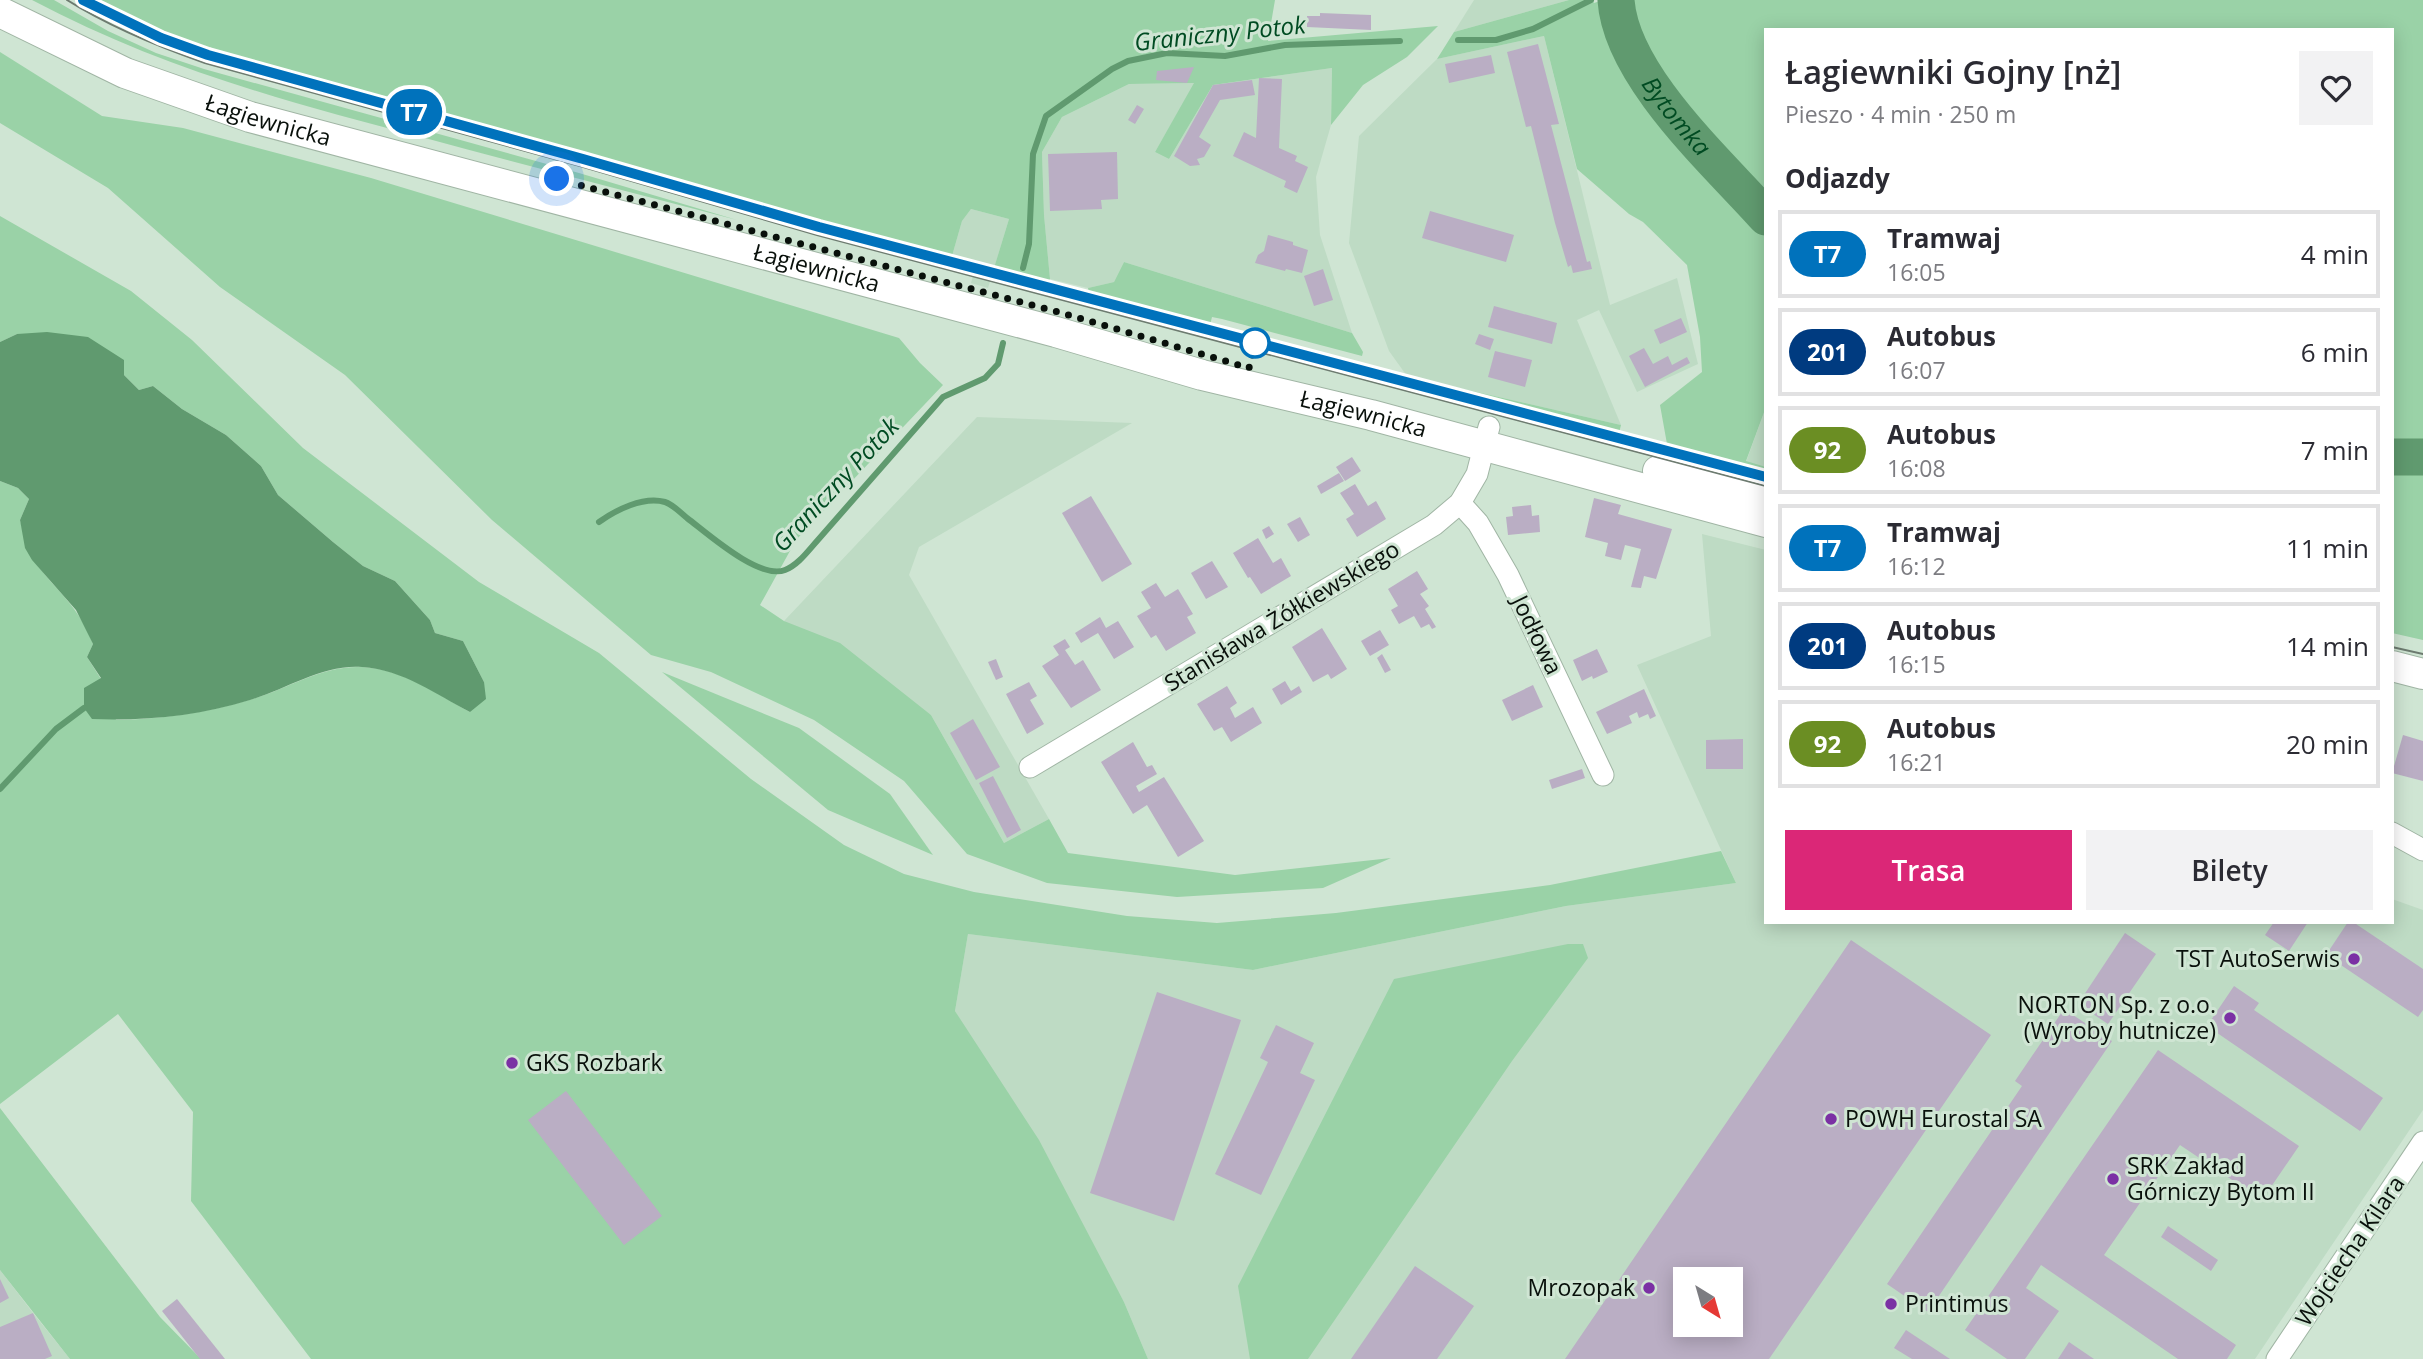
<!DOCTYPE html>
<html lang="pl">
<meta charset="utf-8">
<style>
body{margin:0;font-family:"Open Sans",sans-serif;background:#f2f2f3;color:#2b2b33;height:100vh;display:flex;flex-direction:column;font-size:26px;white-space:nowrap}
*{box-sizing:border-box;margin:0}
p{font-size:23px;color:#7c7c81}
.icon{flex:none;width:38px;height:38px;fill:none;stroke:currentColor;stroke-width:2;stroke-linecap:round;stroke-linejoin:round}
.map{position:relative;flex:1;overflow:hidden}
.panel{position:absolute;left:1764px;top:28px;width:630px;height:896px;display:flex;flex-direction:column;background:#fff;border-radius:0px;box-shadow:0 4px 18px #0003}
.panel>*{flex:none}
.badge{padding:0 14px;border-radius:23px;font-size:24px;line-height:46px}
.needle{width:46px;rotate:143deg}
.fabs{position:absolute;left:1673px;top:1267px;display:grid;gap:14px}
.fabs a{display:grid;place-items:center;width:70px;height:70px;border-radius:0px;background:#fff;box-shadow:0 4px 18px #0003;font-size:35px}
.you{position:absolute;width:35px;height:35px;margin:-18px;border:5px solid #fff;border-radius:50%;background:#1a73e8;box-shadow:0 0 0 10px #1a73e833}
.map>.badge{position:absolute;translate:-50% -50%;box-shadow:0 0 0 4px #fff}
h2{padding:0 21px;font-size:26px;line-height:63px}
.round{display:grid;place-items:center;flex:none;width:74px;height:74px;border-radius:0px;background:#f2f2f3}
.overview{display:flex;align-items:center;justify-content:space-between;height:119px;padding:0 21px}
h1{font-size:33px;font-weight:600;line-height:52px}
.primary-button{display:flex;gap:14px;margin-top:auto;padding:14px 21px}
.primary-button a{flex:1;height:80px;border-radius:0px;background:#db2777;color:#fff;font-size:28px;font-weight:600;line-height:80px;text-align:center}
.primary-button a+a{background:#f2f2f3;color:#2b2b33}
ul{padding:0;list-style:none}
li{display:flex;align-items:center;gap:21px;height:88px;margin:0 14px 10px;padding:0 7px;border:4px solid #e1e1e2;border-radius:0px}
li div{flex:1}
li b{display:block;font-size:26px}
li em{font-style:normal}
li .badge{min-width:77px;font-weight:700;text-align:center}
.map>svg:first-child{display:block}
.built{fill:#bedbc4;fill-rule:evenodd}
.green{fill:#9ad2a7}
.water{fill:#609a6f}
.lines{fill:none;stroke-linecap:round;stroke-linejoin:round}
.stream{stroke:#609a6f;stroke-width:6}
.river{stroke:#609a6f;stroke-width:37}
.building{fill:#baaec4;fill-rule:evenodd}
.street-casing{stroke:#a0b5a4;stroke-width:23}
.secondary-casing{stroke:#a0b5a4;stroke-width:32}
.street{stroke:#fff;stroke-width:21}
.secondary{stroke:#fff;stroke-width:30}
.tram{stroke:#6d7b70;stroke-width:2}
.line-casing{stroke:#fff;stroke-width:16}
.line{stroke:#0072bc;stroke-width:10}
.walk{stroke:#09100b;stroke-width:7;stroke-dasharray:0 12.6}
.stop-dot{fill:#fff;stroke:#0072bc;stroke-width:3.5}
.poi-dot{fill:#7b31a4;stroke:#cfe5d3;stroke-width:2.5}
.labels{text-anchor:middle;stroke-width:6;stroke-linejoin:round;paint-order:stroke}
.street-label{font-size:23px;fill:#09100b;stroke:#cfe5d3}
.poi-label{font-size:23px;fill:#09100b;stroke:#cfe5d3;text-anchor:start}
.water-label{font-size:24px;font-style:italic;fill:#004b22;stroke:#cfe5d3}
</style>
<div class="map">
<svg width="2423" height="1359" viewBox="0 0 2423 1359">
<rect width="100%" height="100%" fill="#cfe5d3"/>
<g class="built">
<path d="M1474 0H1569L1454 32Z"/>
<path d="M1544 36 1610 305 1677 278 1698 364 1637 392 1599 310 1577 320 1621 425 1407 376 1389 351 1349 243 1359 136 1437 59Z"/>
<path d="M1332 68 1331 125 1316 177 1320 235 1352 333 1124 262 1114 282 1088 288 1050 279 1044 215 1042 152 1062 117 1129 84 1195 83 1155 152 1169 159 1213 85Z"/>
<path d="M971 209 1009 219 988 288 971 283 977 263 952 256 962 221Z"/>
<path d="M1766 407V467L1746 462Z"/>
<path d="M977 417 1132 423 919 547 909 575 1049 819 1004 843 931 715 784 621Z"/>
<path d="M1702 534 1766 550V922H2392V899L2423 910V1110L2255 1359H1148L1124 1302 955 1011 968 934 1253 970 1566 906 1736 883 1637 665 1711 636ZM1685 1279H1731V1325H1685Z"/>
<path d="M0 1270 33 1313 70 1359H0Z"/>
</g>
<g class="green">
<path d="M32 0H54L108 31 156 53 204 69 579 173 737 220C633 193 529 166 425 138 287 102 158 67 32 0Z"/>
<path d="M94 0H1275L1268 41 1438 26 1407 57 1363 85 1331 125 1332 68 1213 85 1169 159 1155 152 1194 83 1129 84 1062 117 1042 152 1044 215 1050 279 1048 282 994 268 1009 219 971 209 962 221 952 256 820 222 585 153 209 49 163 34Z"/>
<path d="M1569 0H1593L1594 3 1603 0H2423V640L2392 633V30H1766V407L1746 461 1766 467V472L1667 444 1660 405 1702 372 1700 337 1687 265 1643 222 1629 214 1577 169 1544 36 1437 59 1454 32Z"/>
<path d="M0 52 102 116 183 128 371 178 899 338 920 363 943 385 796 540 760 605 784 621 840 643 931 715 1004 843 1049 819 1068 853 1235 875 1391 858 1323 888 1177 897 1047 883 967 854 904 781 814 720 711 672 651 655 492 520 345 375 220 287 108 188 0 123Z"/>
<path d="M0 216 131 291 192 340 303 448 479 582 599 653 751 779 844 845 904 874 974 892 1127 916 1217 923 1336 913 1550 885 1721 851 1736 883 1566 906 1253 970 968 934 955 1011 1039 1140 1124 1302 1148 1359H311L191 1201 193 1112 118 1014 0 1104V481L18 488 29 499 20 520C24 533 26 552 35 562 57 592 79 606 93 644L87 657 101 679 116 720C161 719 206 713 249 700 286 690 321 665 362 667 403 669 435 693 470 712L484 682 463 641 435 633 430 620 395 581 363 566 333 542 278 495 261 466 226 435 182 409 153 386 139 390 124 375 17 334 0 342Z"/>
<path d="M1124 262 1352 333 1363 352 1362 356 1222 319 1212 317 1210 325 1089 293 1088 288 1114 282Z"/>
<path d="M1405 376H1407L1621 425 1619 433H1616Z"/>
<path d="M662 672 799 728 890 794 933 855 828 810Z"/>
<path d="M1568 944H1583L1588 958 1512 1061 1308 1359H1250L1238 1286 1394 979Z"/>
<path d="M0 1108 160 1317 201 1359H70L0 1270Z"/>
</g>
<path class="water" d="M47 332 88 337 124 360V375L139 390 153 386 182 409 226 435 261 466 278 495 333 542 363 566 395 581 430 620 435 633 463 641 484 682 486 699 470 712C435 694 404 670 362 667 323 664 287 689 250 700 199 716 145 721 92 719L84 708V688L101 678 87 657 93 644 76 610 32 560 25 548 20 520 29 499 18 488 0 481V342L17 334Z"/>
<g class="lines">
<g class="stream">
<path d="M1458 40H1496L1533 29 1591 0"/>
<path d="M1023 268 1029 244 1033 154 1046 116 1112 69 1128 61 1167 53 1225 56 1285 45 1400 41"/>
<path d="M599 522C616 510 643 496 665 502 672 504 681 513 687 518 707 533 759 580 785 570 798 565 808 551 817 541L943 397 985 378 998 364 1003 343"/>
<path d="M0 789 56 729 84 708"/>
</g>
<g class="river">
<path id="s1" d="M1616 0C1621 76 1717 162 1766 217"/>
<path d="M2392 457H2423"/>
</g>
</g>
<g class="building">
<path d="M1320 13 1371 15V30L1307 27V16H1320Z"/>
<path d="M1538 44 1559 124 1551 125 1587 262 1590 261 1592 269 1573 273 1571 265 1568 267 1555 223 1531 126 1526 127 1507 52Z"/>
<path d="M1491 55 1495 73 1449 83 1445 64Z"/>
<path d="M1194 67 1187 83 1156 80 1157 71Z"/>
<path d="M1259 78 1282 79 1279 148 1297 156 1295 161 1308 167 1297 193 1284 187 1286 181 1233 156 1244 132 1256 138Z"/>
<path d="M1252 80 1255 95 1220 100 1199 137 1211 145 1204 157 1197 159 1200 165 1190 166 1174 156 1213 85Z"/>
<path d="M1137 105 1144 109 1135 124 1128 120Z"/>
<path d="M1117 152 1118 199 1101 200 1102 209 1050 211 1048 154Z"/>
<path d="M1430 211 1514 235 1506 262 1422 238Z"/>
<path d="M1268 235 1293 242V245L1308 250 1302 273 1286 269 1285 271 1255 263 1258 255 1264 251Z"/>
<path d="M1323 269 1333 300 1314 306 1304 276Z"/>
<path d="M1494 306 1557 323 1552 344 1488 327Z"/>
<path d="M1681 318 1687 332 1660 344 1654 330Z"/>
<path d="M1479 334 1494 339 1490 350 1475 344Z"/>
<path d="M1644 348 1653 364 1668 356 1672 365 1687 357 1690 363 1645 387 1629 356Z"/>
<path d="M1495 351 1532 360 1525 387 1488 377Z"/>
<path d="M1352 457 1361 471 1345 481 1336 467Z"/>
<path d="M1339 473 1344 481 1321 494 1317 486Z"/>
<path d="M1355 484 1368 506 1376 501 1386 519 1357 537 1346 519 1354 514 1340 493Z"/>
<path d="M1091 496 1132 564 1102 582 1062 513Z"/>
<path d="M1594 498 1621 505 1618 514 1672 529 1656 579 1644 576 1641 588 1631 587 1641 549 1625 545 1621 560 1605 556 1608 543 1585 537Z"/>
<path d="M1531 505 1532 516 1539 515 1540 532 1508 535 1506 517 1513 516 1512 507Z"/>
<path d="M1300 517 1310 535 1298 542 1287 524Z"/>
<path d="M1269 526 1274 534 1266 539 1262 530Z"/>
<path d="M1258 538 1273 563 1281 558 1291 576 1261 594 1250 577 1248 578 1233 553Z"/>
<path d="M1212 561 1228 587 1206 599 1191 573Z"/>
<path d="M1417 571 1428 589 1420 594 1429 606 1425 609 1436 627 1432 629 1429 624 1421 628 1414 616 1399 624 1391 610 1398 606 1388 589Z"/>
<path d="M1156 583 1165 597 1178 589 1193 614 1187 617 1196 633 1166 651 1156 635 1151 638 1137 616 1151 608 1141 592Z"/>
<path d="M1100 617 1106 628 1118 621 1134 647 1114 659 1098 633 1081 643 1075 633Z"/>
<path d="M1322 628 1347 669 1331 679 1328 674 1313 682 1292 647Z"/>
<path d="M1380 630 1389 645 1370 656 1361 641Z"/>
<path d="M1065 639 1070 647 1065 650 1075 665 1083 660 1101 690 1071 708 1042 666 1059 655 1053 646Z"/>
<path d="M1597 649 1608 672 1593 679 1592 676 1582 681 1573 660Z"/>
<path d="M1382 654 1391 670 1385 673 1377 658Z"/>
<path d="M996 659 1003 677 996 680 988 662Z"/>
<path d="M1285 681 1291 691 1299 686 1302 692 1281 705 1272 689Z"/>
<path d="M1029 682 1037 696 1030 700 1044 724 1027 734 1006 694Z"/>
<path d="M1533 685 1543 707 1512 721 1502 700Z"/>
<path d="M1227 686 1237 703 1230 708 1235 718 1253 707 1262 723 1231 742 1222 727 1214 731 1197 704Z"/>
<path d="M1644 689 1656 716 1650 719 1648 714 1639 718 1637 712 1629 716 1632 723 1607 734 1596 712Z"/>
<path d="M973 719 1000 767 976 780 950 733Z"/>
<path d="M2403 735 2423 741V781L2392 773Z"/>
<path d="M1743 739V769H1706V740Z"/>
<path d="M1133 742 1147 767 1152 765 1157 774 1136 786 1139 792 1164 777 1204 841 1178 857 1147 805 1133 814 1101 762Z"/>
<path d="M1582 769 1585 778 1552 789 1549 780Z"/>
<path d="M993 776 1021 830 1007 838 979 783Z"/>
<path d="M2274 922H2308L2289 951 2265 935Z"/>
<path d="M2348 922H2353L2423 969V1010L2418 1017 2326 955Z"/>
<path d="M2125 933 2156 954 2108 1024 2078 1004Z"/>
<path d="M1851 940 1991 1035 1769 1359H1565ZM1685 1279H1731V1325H1685Z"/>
<path d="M2234 986 2259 1003 2254 1010 2383 1098 2360 1131 2207 1026Z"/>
<path d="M1157 992 1241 1020 1174 1221 1090 1193Z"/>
<path d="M2064 1009 2112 1041 1928 1312 1887 1284 2022 1086 2015 1081Z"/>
<path d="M1276 1025 1314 1043 1300 1073 1315 1080 1261 1195 1215 1174 1268 1062 1260 1058Z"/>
<path d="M2158 1050 2299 1146 2262 1200 2180 1145 2104 1255 2236 1345 2227 1359H2178L2041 1265 2026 1288 2059 1311 2025 1359H2007L1965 1330Z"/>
<path d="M566 1091 662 1216 624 1245 528 1120Z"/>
<path d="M2168 1226 2218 1260 2211 1271 2161 1237Z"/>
<path d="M1415 1266 1474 1306 1437 1359H1351Z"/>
<path d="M0 1279 9 1298 0 1303Z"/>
<path d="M177 1299 225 1359H200L162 1311Z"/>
<path d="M33 1313 52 1356 45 1359H0V1327Z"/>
<path d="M1906 1330 1950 1359H1912L1894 1348Z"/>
<path d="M2069 1342 2094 1359H2058Z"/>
</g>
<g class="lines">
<defs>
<g id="street">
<path d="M1460 503 1478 523 1508 575 1603 775"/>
<path d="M1030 767 1434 525 1460 503 1477 474 1489 427"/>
<path d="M2392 833 2423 850"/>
<path d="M2277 1359 2423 1142"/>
</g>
<g id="secondary">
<path id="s2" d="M0 12 125 73 250 117 1056 332 1202 375 1371 415 1766 522"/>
<path d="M1658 471 1766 499"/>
<path d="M2392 666 2423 674"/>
</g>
</defs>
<use href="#street" class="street-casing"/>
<use href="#secondary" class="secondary-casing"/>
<use href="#street" class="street"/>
<use href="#secondary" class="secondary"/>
<g class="tram">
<path d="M67 0C110 27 156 46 205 63L580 166 817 235 1766 486"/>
<path d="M2392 647 2423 654"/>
</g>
</g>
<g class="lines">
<defs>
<path id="line" d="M83 0 161 38 208 55 583 159 819 227 1766 477"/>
</defs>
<use href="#line" class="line-casing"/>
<use href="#line" class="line"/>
<path class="walk" d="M557 179 1062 313 1249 368 1255 343"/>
</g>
<circle class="stop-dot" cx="1255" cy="343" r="14"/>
<g class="poi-dot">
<circle cx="2354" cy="959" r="7"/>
<circle cx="2230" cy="1018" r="7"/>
<circle cx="512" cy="1063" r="7"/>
<circle cx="1831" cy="1119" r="7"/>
<circle cx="2113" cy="1179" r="7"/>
<circle cx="1649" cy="1288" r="7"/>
<circle cx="1891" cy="1304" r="7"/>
</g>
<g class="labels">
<g class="street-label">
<text dy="8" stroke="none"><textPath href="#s2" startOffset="290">Łagiewnicka</textPath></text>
<text dy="8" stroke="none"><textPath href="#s2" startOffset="858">Łagiewnicka</textPath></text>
<text dy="8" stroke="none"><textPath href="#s2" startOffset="1424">Łagiewnicka</textPath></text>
<text transform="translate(1282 616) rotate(-31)" y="8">Stanisława Żółkiewskiego</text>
<text transform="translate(1537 635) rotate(64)" y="8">Jodłowa</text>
<text transform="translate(2350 1251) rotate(-56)" y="8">Wojciecha Kilara</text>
</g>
<g class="poi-label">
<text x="2340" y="967" text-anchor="end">TST AutoSerwis</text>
<text x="2216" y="1013" text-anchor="end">NORTON Sp. z o.o.<tspan x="2216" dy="26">(Wyroby hutnicze)</tspan></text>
<text x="526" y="1071">GKS Rozbark</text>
<text x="1845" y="1127">POWH Eurostal SA</text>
<text x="2127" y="1174">SRK Zakład<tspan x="2127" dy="26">Górniczy Bytom II</tspan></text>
<text x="1635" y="1296" text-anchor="end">Mrozopak</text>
<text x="1905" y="1312">Printimus</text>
</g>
<g class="water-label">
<text transform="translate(1220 34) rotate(-6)" y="8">Graniczny Potok</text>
<text dy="8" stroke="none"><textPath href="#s1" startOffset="133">Bytomka</textPath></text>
<text transform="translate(836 485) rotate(-47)" y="8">Graniczny Potok</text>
</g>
</g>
</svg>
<div class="fabs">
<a><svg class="needle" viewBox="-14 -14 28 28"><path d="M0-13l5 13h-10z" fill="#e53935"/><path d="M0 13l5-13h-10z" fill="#7c7c81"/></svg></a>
</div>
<div class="you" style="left:557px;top:179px"></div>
<b class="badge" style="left:414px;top:112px;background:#0072bc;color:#fff">T7</b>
<section class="panel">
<div class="overview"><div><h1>Łagiewniki Gojny [nż]</h1><p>Pieszo · 4 min · 250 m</p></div><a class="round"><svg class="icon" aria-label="heart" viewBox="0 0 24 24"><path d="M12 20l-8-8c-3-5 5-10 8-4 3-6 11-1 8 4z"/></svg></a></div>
<h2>Odjazdy</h2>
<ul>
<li><span class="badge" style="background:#0072bc;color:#fff">T7</span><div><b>Tramwaj</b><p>16:05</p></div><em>4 min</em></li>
<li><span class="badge" style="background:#003b80;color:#fff">201</span><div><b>Autobus</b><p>16:07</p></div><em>6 min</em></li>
<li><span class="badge" style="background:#6b8e23;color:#fff">92</span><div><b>Autobus</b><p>16:08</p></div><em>7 min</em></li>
<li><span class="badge" style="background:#0072bc;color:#fff">T7</span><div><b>Tramwaj</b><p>16:12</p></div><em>11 min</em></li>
<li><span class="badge" style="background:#003b80;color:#fff">201</span><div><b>Autobus</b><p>16:15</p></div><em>14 min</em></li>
<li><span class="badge" style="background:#6b8e23;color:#fff">92</span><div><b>Autobus</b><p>16:21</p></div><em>20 min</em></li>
</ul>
<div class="primary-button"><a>Trasa</a><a>Bilety</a></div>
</section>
</div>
